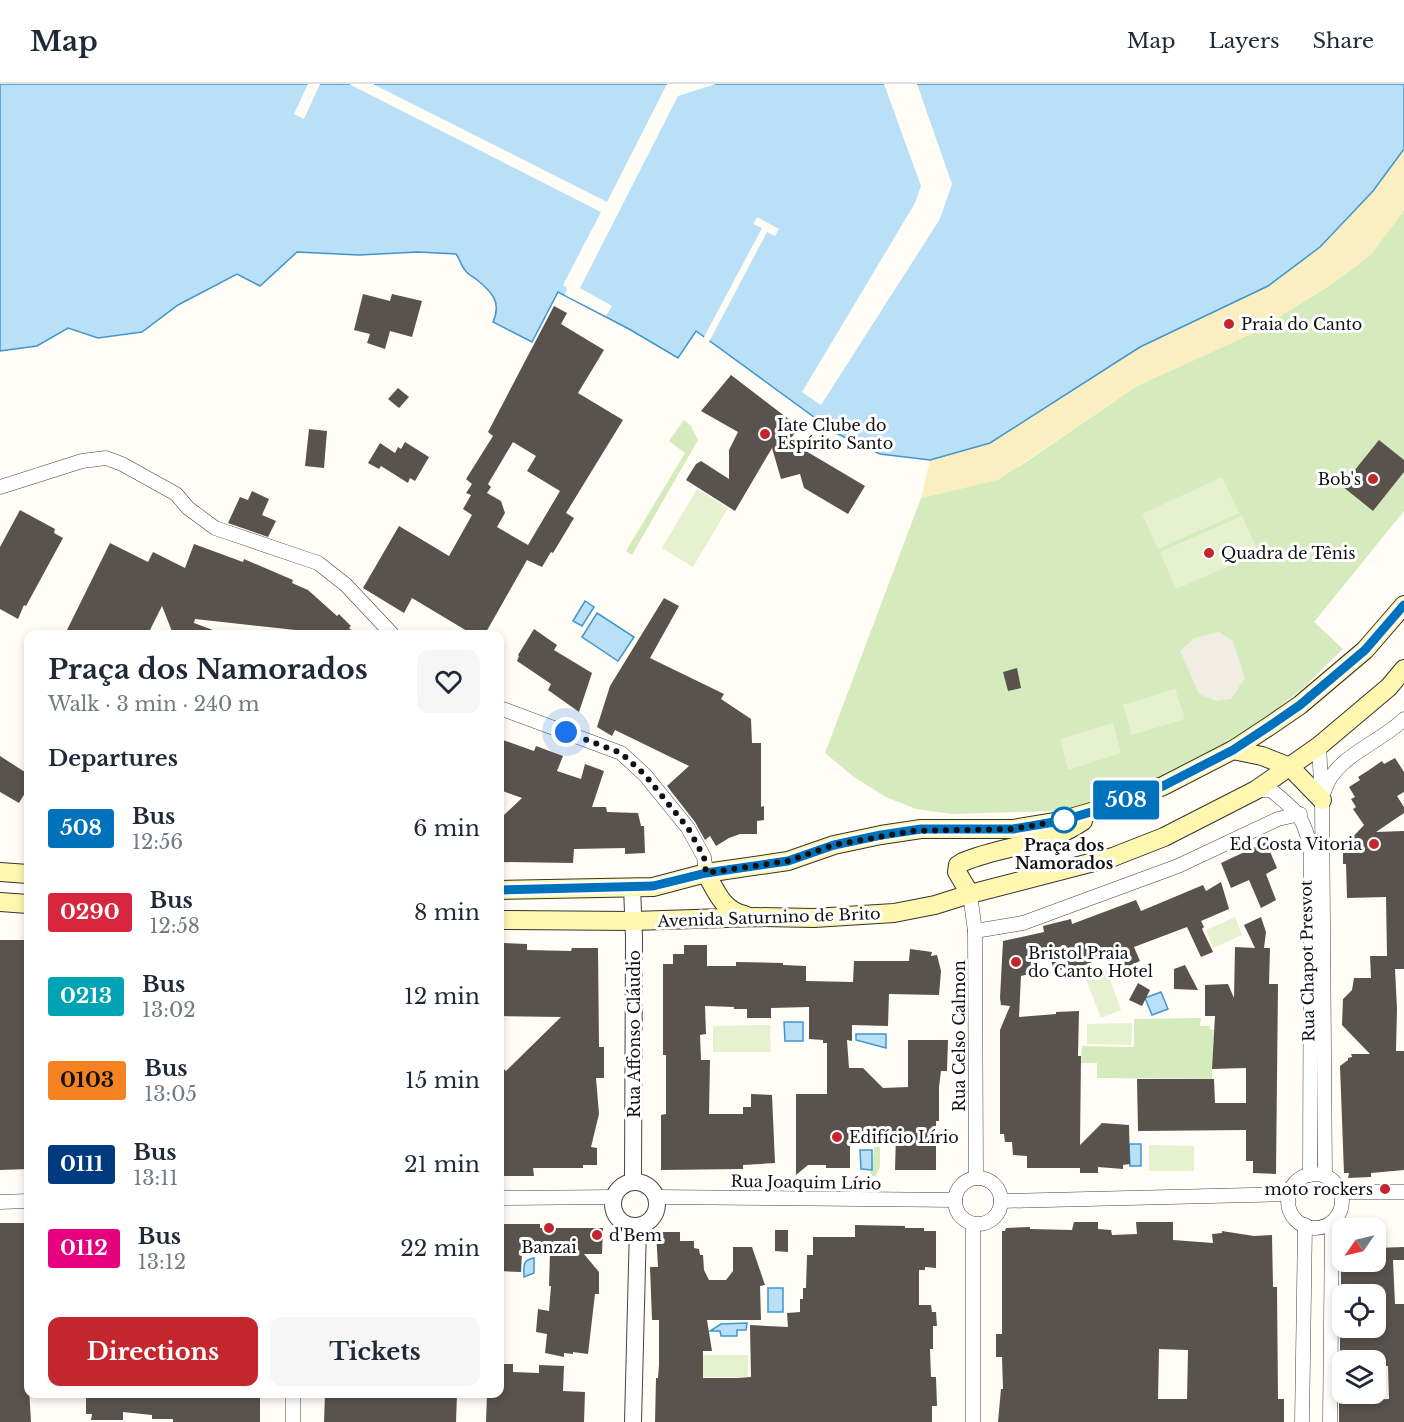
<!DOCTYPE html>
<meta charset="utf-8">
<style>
body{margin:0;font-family:"Libre Baskerville",serif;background:#f6f6f7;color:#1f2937;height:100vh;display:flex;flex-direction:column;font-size:22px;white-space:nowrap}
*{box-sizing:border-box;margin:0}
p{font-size:20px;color:#747a83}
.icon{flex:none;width:33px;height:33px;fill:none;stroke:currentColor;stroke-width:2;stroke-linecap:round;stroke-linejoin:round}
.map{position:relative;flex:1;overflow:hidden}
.side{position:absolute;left:24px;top:546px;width:480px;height:768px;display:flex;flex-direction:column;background:#fff;border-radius:12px;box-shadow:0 3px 9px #0003}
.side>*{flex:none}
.badge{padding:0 12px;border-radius:4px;font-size:21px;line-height:39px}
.needle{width:39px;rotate:236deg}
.fabs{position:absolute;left:1332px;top:1134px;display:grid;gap:12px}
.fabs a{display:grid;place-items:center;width:54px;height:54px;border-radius:12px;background:#fff;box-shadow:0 3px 9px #0003;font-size:30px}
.you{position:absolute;width:30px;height:30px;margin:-15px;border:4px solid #fff;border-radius:50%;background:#1a73e8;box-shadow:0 0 0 9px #1a73e833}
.map>.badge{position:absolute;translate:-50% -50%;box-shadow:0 0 0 3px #fff}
h2{padding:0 24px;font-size:22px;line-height:54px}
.round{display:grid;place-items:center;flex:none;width:63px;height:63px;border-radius:12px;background:#f6f6f7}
.summary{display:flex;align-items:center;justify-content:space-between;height:102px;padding:0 24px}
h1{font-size:28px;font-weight:800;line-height:45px}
.button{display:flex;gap:12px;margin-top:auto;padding:12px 24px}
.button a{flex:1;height:69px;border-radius:12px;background:#c4262e;color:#fff;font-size:24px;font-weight:800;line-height:69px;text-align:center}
.button a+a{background:#f6f6f7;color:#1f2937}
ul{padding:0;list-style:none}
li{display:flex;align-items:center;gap:18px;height:84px;padding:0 24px}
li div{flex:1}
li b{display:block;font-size:22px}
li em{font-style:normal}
li .badge{min-width:66px;font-weight:700;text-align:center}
header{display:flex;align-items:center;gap:36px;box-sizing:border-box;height:84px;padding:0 30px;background:#fff;border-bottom:2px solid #e0e1e3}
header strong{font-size:28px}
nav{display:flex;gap:33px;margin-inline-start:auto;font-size:21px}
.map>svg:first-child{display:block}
.green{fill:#d5ebbd}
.sand{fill:#fbeec1}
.pitch{fill:#e6f2cf}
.plaza{fill:#f1ede2}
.water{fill:#b9e0f7;stroke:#3f96cf;stroke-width:1.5}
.pier{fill:#fffdf5}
.building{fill:#5a524d;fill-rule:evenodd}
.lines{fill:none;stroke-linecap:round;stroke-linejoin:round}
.minor-casing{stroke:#444;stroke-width:15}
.tertiary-casing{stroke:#444;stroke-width:18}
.secondary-casing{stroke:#333;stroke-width:20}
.minor{stroke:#fff;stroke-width:14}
.tertiary{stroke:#fff;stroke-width:16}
.secondary{stroke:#fff6b0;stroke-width:18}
.line-casing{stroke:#fff;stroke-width:14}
.line{stroke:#0072bc;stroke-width:9}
.walk{stroke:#111;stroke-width:6;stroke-dasharray:0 10.8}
.poi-dot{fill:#c4262e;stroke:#fff;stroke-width:2}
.stop-dot{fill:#fff;stroke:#0072bc;stroke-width:3}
.labels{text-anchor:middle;stroke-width:6;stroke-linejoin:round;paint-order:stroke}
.poi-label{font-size:16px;fill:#111;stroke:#fff;text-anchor:start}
.stop-label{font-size:16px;font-weight:bold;fill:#111;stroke:#fff}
.street-label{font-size:16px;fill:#111;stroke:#fff}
</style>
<header>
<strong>Map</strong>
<nav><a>Map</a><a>Layers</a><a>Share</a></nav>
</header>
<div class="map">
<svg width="1404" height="1338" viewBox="0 0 1404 1338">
<rect width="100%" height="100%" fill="#fffdf5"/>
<g class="green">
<path d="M1404 126V427L1314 538 1343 565 1301 606 1259 638 1216 666 1126 712 1055 727 952 730 916 725 886 713 854 693 825 669 921 414 979 400 1020 382 1137 302 1253 249 1324 205 1358 181 1372 169Z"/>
<path d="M684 336 691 342 698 356 632 471 626 467 685 369 669 357Z"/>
<path d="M1201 934 1200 942H1210V945L1214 946 1212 995 1097 994V979H1081L1082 962 1134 963V935Z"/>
<path d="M874 1063H880V1082L876 1092H870C871 1082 874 1073 874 1063Z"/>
</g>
<path class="sand" d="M1404 65V126L1372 169 1358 181 1324 205 1253 249 1137 302 998 396 921 414 930 376 990 359 1140 263 1268 202 1320 163 1373 107Z"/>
<g class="pitch">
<path d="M1222 393 1239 429 1158 465 1142 430Z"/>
<path d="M697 405 728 424 693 483 662 464Z"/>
<path d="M1242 432 1259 469 1176 505 1160 468Z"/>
<path d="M1175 605 1185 635 1132 651 1123 621Z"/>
<path d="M1113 639 1121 669 1068 686 1060 655Z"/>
<path d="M1235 833 1242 851 1213 864 1206 846Z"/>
<path d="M1106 885 1121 926 1101 934 1085 893Z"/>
<path d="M1132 939 1131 961 1087 960V940Z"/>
<path d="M770 941 771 968H713V942Z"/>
<path d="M1149 1061 1194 1062V1087H1149Z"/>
<rect x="703" y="1271" width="45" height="22"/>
</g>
<path class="plaza" d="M1219 548 1233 557 1245 594 1231 615 1216 617 1199 610 1180 567 1194 554Z"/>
<g class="water">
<path d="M0 0H1404V65L1373 107 1320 163 1268 202 1140 263 990 359 930 376 880 370 836 349 696 247 678 274 629 245 558 208 532 258 493 238C502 218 492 208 476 195 473 193 467 190 465 186 461 182 460 175 456 170L418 168 359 171 297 168 260 202 237 190 178 221 142 248 98 254 68 244 37 262 0 267Z"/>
<path d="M585 517 594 523 582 542 573 537Z"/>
<path d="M597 529 634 553 618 577 582 553Z"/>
<path d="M1161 908 1168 925 1152 931 1145 914Z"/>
<path d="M784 938H803V957H785Z"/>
<path d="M856 950H886V964L856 956Z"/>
<path d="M1129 1060H1141V1082H1130Z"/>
<path d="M860 1066H872V1086L861 1085Z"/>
<path d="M534 1174V1189L524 1193C524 1182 522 1176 534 1174Z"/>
<rect x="768" y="1204" width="15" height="24"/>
<path d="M747 1239 746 1246H737V1252H721L720 1247H710L721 1240Z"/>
</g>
<g class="pier">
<path d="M308 0H320L304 35 294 30Z"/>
<path d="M349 0H373L607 118 667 0H716L678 12 580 204 612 222 606 232 565 211 567 204 563 201 601 128Z"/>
<path d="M884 0H917L952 100 940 135 821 321 802 308 915 119 921 102Z"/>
<path d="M757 133 779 145 775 152 767 148 709 258 703 255 762 144 753 140Z"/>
</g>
<g class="building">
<path d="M363 210 390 217 392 210 422 217 412 253 390 247 385 265 367 259 370 250 354 246Z"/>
<path d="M554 222 567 229 561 240 604 266 578 309 623 336 566 429 574 434 553 469 551 468 542 483 527 476 485 550H472L412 514 404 529 363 504 399 442 449 472 472 431 463 425 471 411 466 409 472 400 466 395 493 352 488 348ZM513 358 536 372 527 387 560 407 528 461 497 443 505 429 501 417 487 409 491 403 488 400Z"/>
<path d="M731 291 799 343 789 357 865 402 848 430 804 404 800 390 781 395 772 364 735 427 686 396 696 380 701 377 729 395V366L738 348 701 327Z"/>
<path d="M398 304 409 313 399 324 388 315Z"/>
<path d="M309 345 327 347 324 384 305 382Z"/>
<path d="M1379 356 1404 376V388L1373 427 1342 402Z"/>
<path d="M405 358 429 373 415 397 410 394 408 399 381 382 379 385 368 379 380 359 395 369 398 363 401 365Z"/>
<path d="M252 407 269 415 262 431 276 437 268 453 228 439 240 413 248 416Z"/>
<path d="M20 426 55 445 54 449 63 454 26 522 24 521 18 535 0 525V463Z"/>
<path d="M110 459 148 478 153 468 185 484 194 460 243 478 244 475 293 496 292 499 308 506 337 532 339 530 351 542 349 544 356 550H313L314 548 195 535 194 539 221 549 220 550H173L162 522 148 550H65Z"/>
<path d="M664 514 679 522 650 574 724 610 721 615 751 635 752 659H761V723L764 722V736L757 737V750H740L729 754 716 762 710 752 705 756 695 738 667 702 689 682 615 646 612 652 597 643 610 602Z"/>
<path d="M534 545 557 561 554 566 592 589 579 628 548 606 551 600 517 577 519 572 518 571Z"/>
<path d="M1017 584 1021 604 1008 607 1003 588Z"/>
<path d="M500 655 534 667 536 662 563 672 557 687 581 695 585 680 604 687 592 723H606L607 728 638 729 641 742H644L645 769 625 770V764L574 765 573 779 500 778V731H504L522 714 500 706Z"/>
<path d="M0 672 28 690V704L19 719 0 708Z"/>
<path d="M1395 674 1404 688V708L1397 712 1404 723V729L1376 748 1404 747V885H1395L1397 925 1396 967H1404V1086L1371 1089V1093L1348 1094 1349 1089H1344L1340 982 1348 976V974L1352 973 1351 970H1370L1342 941 1343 915 1352 906 1354 894H1371L1370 872H1387L1386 813 1347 814 1346 780H1343V755H1351L1364 741 1353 725 1356 723 1351 715 1355 713 1349 703 1360 696 1358 693 1369 686 1382 677 1384 680Z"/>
<path d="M1266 758 1277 784 1266 790 1276 816 1261 824 1249 796 1231 804 1221 779Z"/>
<path d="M1221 798 1229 825 1201 837 1204 843 1202 845 1213 868 1201 873 1187 843 1134 863 1140 877 1113 889 1108 872 1082 882 1084 890 1066 892 1064 885 1054 887 1049 869 1029 890 1021 892 1019 933 1056 930V928L1079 927 1078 972H1081L1080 1061 1102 1039 1129 1041 1130 1080 1123 1081V1085L1098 1083V1089H1080V1084H1027V1072L1013 1071 1012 1058H1005L1004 1050H1000V946L1010 922 1001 921 1000 914 1003 857 1044 848 1043 842 1071 835 1072 840 1136 816 1141 827 1203 801 1206 807Z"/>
<path d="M1261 833 1266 848 1264 864H1270L1269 900H1278L1276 1090 1253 1089V1077H1246V1046L1138 1047 1137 995H1214L1215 1019H1246V984L1212 985 1215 932H1205V901L1228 900 1234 914 1235 863 1255 864 1244 841Z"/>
<path d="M0 856H28V1085L0 1086Z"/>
<path d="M501 859 527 860V866L571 867 572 864H598L599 963H604V994H596L599 1030 591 1063 597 1064V1081H583V1084H533L534 1092H500V981L506 987 561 933 500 932Z"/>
<path d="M684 861H707V882H736V878L783 879V881L806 882V897L853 898 854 877H909L910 865 932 868 931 872 937 871 941 887 939 911 889 910 888 942 852 941V957L847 956 849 984H863L883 1004 908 1003V956H948L947 987H941L939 1003V1037H936V1086H895L896 1051 850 1050V1084H826V1081H808L796 1091V1010H827V959H823V956L809 955V923L771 924V934H747V925H734V923L705 922 706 950 700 951 701 976H710L709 1030H743V1023H751V1010L772 1011 775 1079 743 1081V1085L661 1086V1031L666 1030V971H663V880H673V870H684Z"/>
<path d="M1185 881 1198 906 1174 905V885Z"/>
<path d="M1138 899 1150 906 1142 922 1129 916Z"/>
<path d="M1074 1138H1098V1145L1111 1146 1112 1151 1137 1150 1136 1138H1173V1156L1213 1159 1212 1150 1222 1149V1147L1254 1152 1272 1151 1273 1203H1277L1278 1315H1284V1338H998L1001 1305H1003L1002 1273H996V1250H1002V1147H1005L1006 1144 1030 1143V1145L1072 1146ZM1159 1265 1188 1266 1187 1315H1158Z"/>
<path d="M0 1139H28V1234H25L31 1338H0Z"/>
<path d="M503 1140H540V1144H603L602 1170H584L599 1188V1210H595L588 1270 573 1268V1270L564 1269V1273L545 1269 547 1250 536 1248 538 1225 549 1227 551 1202H549L550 1169 522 1168 521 1188 500 1187V1165L503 1164Z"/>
<path d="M855 1141 905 1142V1144H924V1147H936V1184L925 1183V1186H919V1221H931L932 1228H936L937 1242H933V1265H930L931 1293H936L937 1322H932V1338H655L656 1294H658L659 1281V1236H652L650 1183H658L656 1148H680V1157H694V1164L699 1165 700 1171H703L704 1186 709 1196H726L733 1187V1163H752L765 1201 760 1202 761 1236H707L712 1267H703V1294H737L751 1293 750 1241 788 1243 787 1229 800 1228V1215H803V1204H806L807 1171H813V1153H855Z"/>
<path d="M775 1146H788V1168L775 1167Z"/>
<path d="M1404 1163V1176H1393L1395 1220H1404V1338H1339V1310H1363V1316L1389 1315 1388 1282H1376V1276H1340V1244H1376V1210H1341V1178H1376V1164Z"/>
<path d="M500 1280H513V1288L539 1289V1281L564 1282 563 1307 585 1308 584 1338H486L487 1310H500Z"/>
<path d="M86 1310H260V1338H173V1335H152V1331L123 1328V1336H91L92 1330H86Z"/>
<path d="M325 1310H457L456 1338H324Z"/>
</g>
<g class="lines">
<defs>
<g id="minor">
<path d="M0 403 82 377 106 374 122 380 176 410 188 424 215 444 318 479 346 501 392 550"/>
<path d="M500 624 621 669 645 691 688 744 704 773 706 789"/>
<path d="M1319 662 1322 716 1325 1092"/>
<path d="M1256 706H1271C1298 729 1302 729 1311 765L1310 1091"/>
<path d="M1324 708C1334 672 1379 660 1404 635"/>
<path d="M970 810 975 847 976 1094"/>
<path d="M975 847 1023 839 1178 782 1278 735 1300 730"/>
<circle cx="1315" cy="1117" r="27"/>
<circle cx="978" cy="1117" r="23"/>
<path d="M1342 1108H1404"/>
<path d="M656 1113 955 1116"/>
<path d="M500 1114 613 1113"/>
<path d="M1001 1117 1288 1110"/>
<path d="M0 1118 28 1117"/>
<path d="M973 1140V1338"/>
<path d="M293 1338V1310"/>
<path d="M1302 1338 1305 1141"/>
<path d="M1330 1338 1332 1138"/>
</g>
<g id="tertiary">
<path d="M632 803 634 854 633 1097"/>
<circle cx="635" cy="1120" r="22"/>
<path d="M633 1338 638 1143"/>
</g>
<g id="secondary">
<path d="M1233 666 1262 672 1290 683 1322 716"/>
<path d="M0 788 28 790"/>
<path d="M706 789C716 807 723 827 745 831"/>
<path d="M500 806 653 803 706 789 788 777 834 761 881 751 921 745H1013L1060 737 1098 726 1163 702 1233 666 1271 641 1300 621 1365 566 1404 521"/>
<path d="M970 810 957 788 958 781 963 778C1002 761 1048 762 1083 737"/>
<path d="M0 818 28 820"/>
<path d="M500 836 633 837 756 833 814 834 894 829 935 821 970 810 1113 773 1164 753 1256 706 1319 662 1389 603 1404 585"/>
</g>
</defs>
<use href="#minor" class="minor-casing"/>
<use href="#tertiary" class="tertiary-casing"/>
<use href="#secondary" class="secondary-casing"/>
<use href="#minor" class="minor"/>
<use href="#tertiary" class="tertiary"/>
<use href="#secondary" class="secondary"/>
</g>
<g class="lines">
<defs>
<path id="line" d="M500 806 653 802 706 789 788 777 834 761 881 751 921 745H1013L1060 737 1098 726 1163 702 1233 666 1271 641 1300 621 1365 566 1404 521"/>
</defs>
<use href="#line" class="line-casing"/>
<use href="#line" class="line"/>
<path class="walk" d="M566 648 621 669 645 691 688 744 704 773 706 789 788 777 834 761 912 747 1013 745 1064 736"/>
</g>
<g class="poi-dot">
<circle cx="1229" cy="240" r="6"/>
<circle cx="765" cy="350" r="6"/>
<circle cx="1373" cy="395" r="6"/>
<circle cx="1209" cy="469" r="6"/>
<circle cx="1374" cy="760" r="6"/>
<circle cx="1016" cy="878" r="6"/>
<circle cx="837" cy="1053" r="6"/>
<circle cx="1385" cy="1105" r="6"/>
<circle cx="549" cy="1144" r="6"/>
<circle cx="597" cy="1151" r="6"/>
</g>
<circle class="stop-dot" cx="1064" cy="736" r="12"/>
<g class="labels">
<g class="poi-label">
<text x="1241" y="246">Praia do Canto</text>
<text x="777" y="347">Iate Clube do<tspan x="777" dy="18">Espírito Santo</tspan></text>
<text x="1361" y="401" text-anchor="end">Bob's</text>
<text x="1221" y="475">Quadra de Tênis</text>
<text x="1362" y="766" text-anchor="end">Ed Costa Vitoria</text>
<text x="1028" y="875">Bristol Praia<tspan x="1028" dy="18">do Canto Hotel</tspan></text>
<text x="849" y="1059">Edifício Lírio</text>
<text x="1373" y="1111" text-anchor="end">moto rockers</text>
<text x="609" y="1157">d'Bem</text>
<text x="549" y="1169" text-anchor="middle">Banzai</text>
</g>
<g class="stop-label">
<text x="1064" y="767">Praça dos<tspan x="1064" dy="18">Namorados</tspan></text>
</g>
<g class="street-label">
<text transform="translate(769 833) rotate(-2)" y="6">Avenida Saturnino de Brito</text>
<text transform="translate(1307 877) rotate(-91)" y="6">Rua Chapot Presvot</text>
<text transform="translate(634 950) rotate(-90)" y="6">Rua Affonso Cláudio</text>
<text transform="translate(959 952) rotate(-90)" y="6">Rua Celso Calmon</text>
<text transform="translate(806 1098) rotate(1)" y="6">Rua Joaquim Lírio</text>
</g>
</g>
</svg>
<div class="fabs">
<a><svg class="needle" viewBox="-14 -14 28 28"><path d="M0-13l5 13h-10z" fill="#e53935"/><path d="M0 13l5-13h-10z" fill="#747a83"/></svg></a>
<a><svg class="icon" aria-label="locate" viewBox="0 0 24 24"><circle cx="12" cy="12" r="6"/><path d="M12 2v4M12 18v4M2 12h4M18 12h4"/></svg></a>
<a><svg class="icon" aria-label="layers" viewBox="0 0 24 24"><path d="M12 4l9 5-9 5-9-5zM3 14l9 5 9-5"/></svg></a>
</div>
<div class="you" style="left:566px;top:648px"></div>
<b class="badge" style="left:1126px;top:716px;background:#0072bc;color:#fff">508</b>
<section class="side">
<div class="summary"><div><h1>Praça dos Namorados</h1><p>Walk · 3 min · 240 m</p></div><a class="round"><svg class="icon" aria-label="heart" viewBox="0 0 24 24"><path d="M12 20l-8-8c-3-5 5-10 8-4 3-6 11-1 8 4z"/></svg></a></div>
<h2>Departures</h2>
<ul>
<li><span class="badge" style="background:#0072bc;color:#fff">508</span><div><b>Bus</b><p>12:56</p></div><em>6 min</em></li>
<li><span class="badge" style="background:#d7263d;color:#fff">0290</span><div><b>Bus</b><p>12:58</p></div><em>8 min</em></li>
<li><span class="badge" style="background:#00a3b4;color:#fff">0213</span><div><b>Bus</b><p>13:02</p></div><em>12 min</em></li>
<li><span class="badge" style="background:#f58220;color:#111">0103</span><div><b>Bus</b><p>13:05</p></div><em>15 min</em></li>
<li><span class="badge" style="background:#003b80;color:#fff">0111</span><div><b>Bus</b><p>13:11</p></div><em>21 min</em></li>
<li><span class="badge" style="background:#e6007e;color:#fff">0112</span><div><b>Bus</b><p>13:12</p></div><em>22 min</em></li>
</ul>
<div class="button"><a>Directions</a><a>Tickets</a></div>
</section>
</div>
